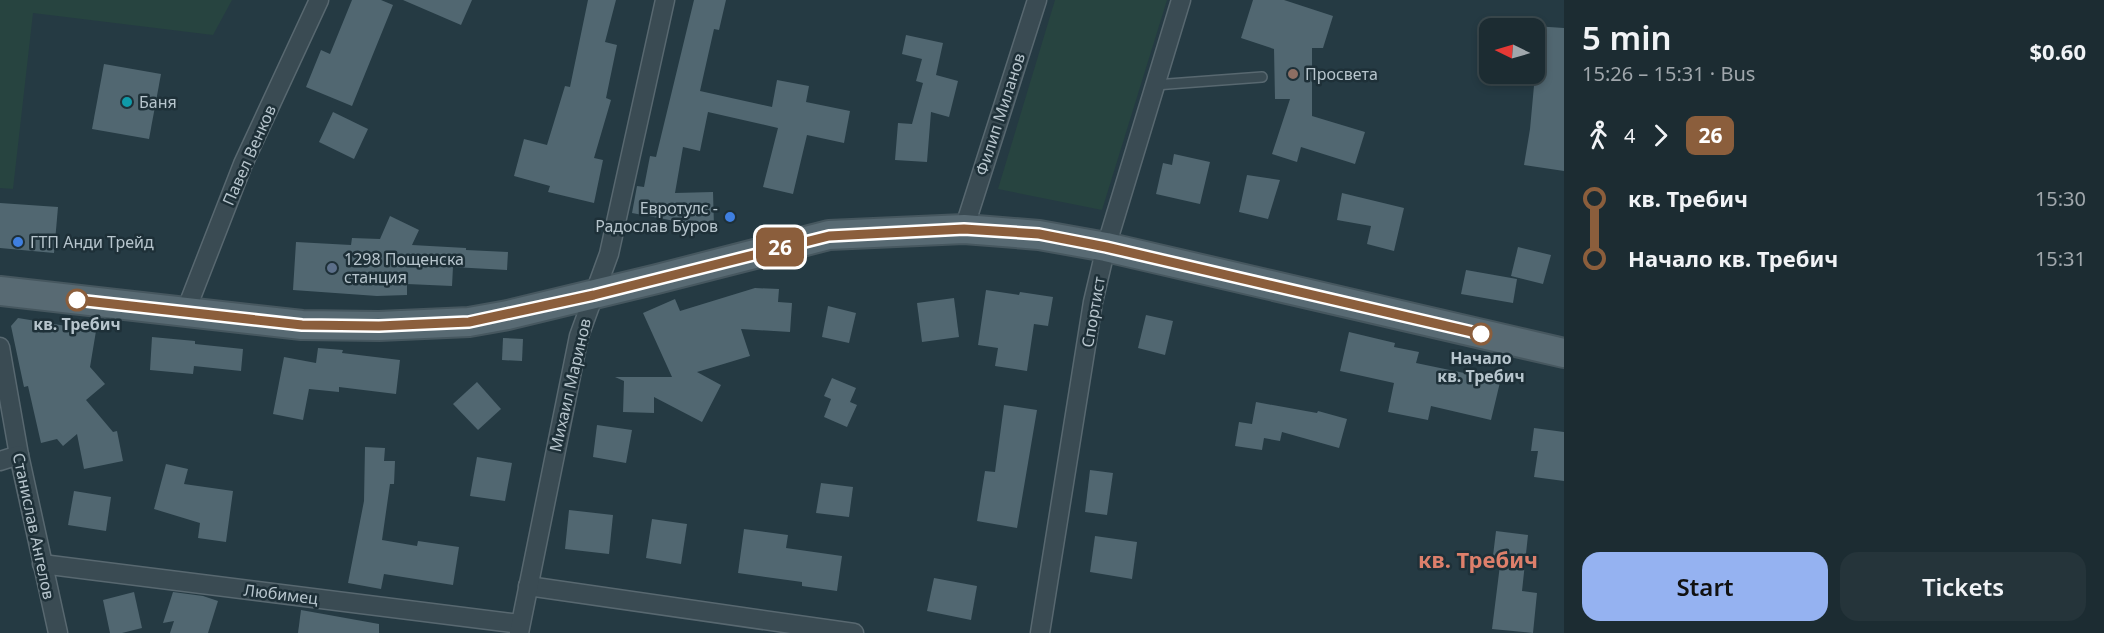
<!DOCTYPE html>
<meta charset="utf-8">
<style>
body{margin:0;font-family:"Noto Sans",sans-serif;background:#25343a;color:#f1f3f6;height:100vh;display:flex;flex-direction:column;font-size:22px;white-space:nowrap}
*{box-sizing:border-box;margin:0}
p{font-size:20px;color:#a0a7ac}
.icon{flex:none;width:33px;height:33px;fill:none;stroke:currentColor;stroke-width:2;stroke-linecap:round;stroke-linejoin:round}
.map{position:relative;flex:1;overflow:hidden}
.details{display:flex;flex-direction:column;background:#1c2c32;width:540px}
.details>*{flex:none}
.badge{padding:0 12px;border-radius:9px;font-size:21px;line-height:39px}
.needle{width:39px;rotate:275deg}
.tools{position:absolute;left:1479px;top:18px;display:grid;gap:12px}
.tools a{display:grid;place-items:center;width:66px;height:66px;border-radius:12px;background:#1c2c32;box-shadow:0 3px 9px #0003,0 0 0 2px #3a484d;font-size:30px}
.map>.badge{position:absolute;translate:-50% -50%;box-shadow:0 0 0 3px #fff}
.legs{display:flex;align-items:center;gap:9px;height:66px;padding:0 18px;font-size:20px}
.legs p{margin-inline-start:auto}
.headline{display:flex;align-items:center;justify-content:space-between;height:102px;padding:0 18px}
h1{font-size:33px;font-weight:600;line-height:45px}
.button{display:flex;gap:12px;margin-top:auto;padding:12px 18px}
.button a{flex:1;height:69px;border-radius:18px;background:#95b2f1;color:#111;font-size:24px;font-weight:600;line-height:69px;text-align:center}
.button a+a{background:#25343a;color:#f1f3f6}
ul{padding:0 18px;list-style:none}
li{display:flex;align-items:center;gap:21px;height:60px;font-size:22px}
li i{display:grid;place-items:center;width:9px;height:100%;margin:0 8px;background:currentColor}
li i::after{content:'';width:15px;height:15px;margin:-8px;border:4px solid;border-radius:50%;background:#1c2c32}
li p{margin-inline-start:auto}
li:first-child i{background:linear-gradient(#0000 50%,currentColor 0)}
li:last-child i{background:linear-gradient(currentColor 50%,#0000 0)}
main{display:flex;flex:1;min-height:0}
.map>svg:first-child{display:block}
.green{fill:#274440}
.building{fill:#516771}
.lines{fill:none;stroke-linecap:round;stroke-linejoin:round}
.lane-casing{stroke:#586870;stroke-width:12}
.street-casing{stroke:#586870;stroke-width:21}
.primary-casing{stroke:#46575f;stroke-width:32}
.lane{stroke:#3a4b53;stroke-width:9}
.street{stroke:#3a4b53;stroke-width:18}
.primary{stroke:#586a73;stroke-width:28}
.line-1-casing{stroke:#fff;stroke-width:14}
.line-1{stroke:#8b5e3c;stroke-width:9}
.education-dot{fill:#8d6e63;stroke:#1e3038;stroke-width:2}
.culture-dot{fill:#0f9aa8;stroke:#1e3038;stroke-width:2}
.shop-dot{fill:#3f7fe0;stroke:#1e3038;stroke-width:2}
.service-dot{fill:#5c6f8a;stroke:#1e3038;stroke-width:2}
.stop-1-dot{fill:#fff;stroke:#8b5e3c;stroke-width:3}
.labels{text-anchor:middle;stroke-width:5;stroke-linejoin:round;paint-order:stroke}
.poi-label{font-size:16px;fill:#b7c5cd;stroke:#1e3038;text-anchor:start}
.street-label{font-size:16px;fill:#b7c5cd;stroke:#1e3038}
.stop-label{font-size:16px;font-weight:bold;fill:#b7c5cd;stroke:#1e3038}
.district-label{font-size:22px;font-weight:bold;fill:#dd7f6b;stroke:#1e3038}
</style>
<main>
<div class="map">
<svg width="1564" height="633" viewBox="0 0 1564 633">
<rect width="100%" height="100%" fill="#253a43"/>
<g class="green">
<path d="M0 0H232L213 35 33 13 13 189 0 188Z"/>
<path d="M1055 0H1167L1102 210 998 189Z"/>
</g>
<g class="building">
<path d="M352 0H381L393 5 352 106 306 87 321 50 330 54Z"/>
<path d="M403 0H472L461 25Z"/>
<path d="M588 0H616L605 42 617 45 606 98 611 100 594 158 603 160 594 203 548 192 550 186 514 176 524 139 547 145 565 86 570 87Z"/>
<path d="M694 0H726L719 30 714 29 700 91 772 107 777 80 809 86 806 102 850 111 844 143 807 135 793 194 763 187 778 128 708 112 700 151 683 147 675 193 713 192 714 227 680 228V222L632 213 637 186 644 187 650 156 656 157Z"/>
<path d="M1253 0H1284L1333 16 1323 48H1312V116L1365 132 1355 164 1301 147 1297 162 1272 154 1290 99H1275L1274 49 1241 38Z"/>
<path d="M1534 26 1564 28V171L1524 165 1530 129 1536 64H1534Z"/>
<path d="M906 35 943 43 936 75 958 81 949 117 931 112 927 162 895 160 898 123 912 124 923 83 916 81 922 59 902 54Z"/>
<path d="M104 64 161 74 149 139 92 129Z"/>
<path d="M333 112 368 129 354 159 319 142Z"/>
<path d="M1174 154 1210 162 1200 204 1156 194 1163 163 1172 165Z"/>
<path d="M1247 175 1280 180 1268 219 1239 212Z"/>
<path d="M1342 193 1404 208 1394 251 1367 244 1371 226 1337 220Z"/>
<path d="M0 203 58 207 54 253 0 248Z"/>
<path d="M390 216 419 230 412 245 466 248V250L508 252 507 270 453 267 452 286 407 284V295L377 296 293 290 296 242 351 245 352 238 380 239Z"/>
<path d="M1518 247 1551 255 1543 284 1511 276Z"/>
<path d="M1466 270 1517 279 1513 303 1461 294Z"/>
<path d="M755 288 779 289 778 302 792 303 790 332 741 329 750 356 697 372 721 385 702 422 654 397V413L623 412 624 381 615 377H672L643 313 675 299 680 311Z"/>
<path d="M986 290 1019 295 1020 292 1053 297 1048 326 1034 324 1027 371 995 366 998 348 978 345Z"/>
<path d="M954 298 959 337 922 342 917 303Z"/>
<path d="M828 306 856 313 849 343 822 337Z"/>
<path d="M1146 315 1173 321 1165 355 1138 348Z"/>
<path d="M18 318 96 331 90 367 105 384 86 400 113 432 117 431 123 461 84 469 77 434 63 446 57 439 41 443 28 386 24 387 11 326Z"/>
<path d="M1349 332 1395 343 1394 347 1419 352 1416 363 1469 374V371L1501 378 1491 420 1431 406 1428 420 1388 412 1394 383 1340 371Z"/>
<path d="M152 337 195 341V344L243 349 241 371 194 366 193 374 150 370Z"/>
<path d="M503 338 523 339 522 361 502 360Z"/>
<path d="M318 348 343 350 342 353 400 360 396 394 339 387V392L309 389 303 420 273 414 284 357 316 363Z"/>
<path d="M832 378 856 388 850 402 857 405 847 427 824 417 831 399 824 396Z"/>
<path d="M477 382 501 409 478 430 453 404Z"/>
<path d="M1256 402 1317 413 1318 411 1347 419 1339 448 1282 432 1280 441 1264 438 1262 450 1235 446 1239 422 1252 424Z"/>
<path d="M1004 405 1037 410 1017 528 977 521 985 471 995 472Z"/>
<path d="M597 425 632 430 626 463 593 457Z"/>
<path d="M1534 428 1564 432V481L1534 477 1538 451H1531Z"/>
<path d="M365 447 385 448 384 461H395L394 484H390L382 540 417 546 418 541 459 547 453 585 384 574 381 589 348 583 364 501Z"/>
<path d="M477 457 512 463 505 501 470 496Z"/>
<path d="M166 464 188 469 184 484 233 491 226 542 198 538 200 523 154 509Z"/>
<path d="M1090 470 1113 473 1107 515 1085 512Z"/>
<path d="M821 483 853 487 849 517 816 513Z"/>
<path d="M74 491 111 497 106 531 68 525Z"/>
<path d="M569 510 613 515 609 554 565 549Z"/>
<path d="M652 519 687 524 681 564 646 558Z"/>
<path d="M744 529 788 535 786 548 842 556 837 591 802 586V582L738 573Z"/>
<path d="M1496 531 1528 535 1522 591 1537 593 1533 633 1492 629 1500 565 1492 564Z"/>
<path d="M1095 536 1137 542 1132 579 1090 572Z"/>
<path d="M934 578 977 586 971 620 927 611Z"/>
<path d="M134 592 142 628 122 633H110L103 600Z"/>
<path d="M173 592 203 596 218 601 208 633H170L174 621 163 623Z"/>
<path d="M301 610 379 624V633H298Z"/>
</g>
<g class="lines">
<defs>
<path id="lane" d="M1155 85 1262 77"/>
<g id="street">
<path d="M964 229 1037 0"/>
<path d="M185 313 243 164 319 0"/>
<path d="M0 347 19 455 58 633"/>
<path d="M0 461 19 455"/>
<path d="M42 564 520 624"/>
<path d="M528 586 854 633"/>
<path d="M519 633 579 336 609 254 665 0"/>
<path d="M1040 633 1093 302 1106 247 1181 0"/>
</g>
<path id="primary" d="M0 291 302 325 379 326 469 322 508 315 657 279 829 235 964 229 1039 235 1106 247 1564 353"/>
</defs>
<use href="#lane" class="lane-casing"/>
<use href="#street" class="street-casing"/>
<use href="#primary" class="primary-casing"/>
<use href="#lane" class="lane"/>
<use href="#street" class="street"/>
<use href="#primary" class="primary"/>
</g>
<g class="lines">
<defs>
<path id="line-1" d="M77 300 302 325 379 326 469 322 594 295 829 236 964 229 1039 234 1106 247 1481 334"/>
</defs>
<use href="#line-1" class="line-1-casing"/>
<use href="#line-1" class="line-1"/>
</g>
<circle class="education-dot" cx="1293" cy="74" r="6"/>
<circle class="culture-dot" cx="127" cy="102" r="6"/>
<g class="shop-dot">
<circle cx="730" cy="217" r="6"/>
<circle cx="18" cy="242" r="6"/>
</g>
<circle class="service-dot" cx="332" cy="268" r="6"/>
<g class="stop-1-dot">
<circle cx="77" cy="300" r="10"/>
<circle cx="1481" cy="334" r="10"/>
</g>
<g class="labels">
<g class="poi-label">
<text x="1305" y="80">Просвета</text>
<text x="139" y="108">Баня</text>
<text x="718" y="214" text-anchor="end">Евротулс -<tspan x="718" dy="18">Радослав Буров</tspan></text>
<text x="30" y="248">ГТП Анди Трейд</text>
<text x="344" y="265">1298 Пощенска<tspan x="344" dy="18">станция</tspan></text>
</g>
<g class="street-label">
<text transform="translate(1000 114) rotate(-72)" y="6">Филип Миланов</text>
<text transform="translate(249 155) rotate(-66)" y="6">Павел Венков</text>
<text transform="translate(1093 312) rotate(-80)" y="6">Спортист</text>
<text transform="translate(570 385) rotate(-77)" y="6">Михаил Маринов</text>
<text transform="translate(34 526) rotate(78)" y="6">Станислав Ангелов</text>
<text transform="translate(281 594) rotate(7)" y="6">Любимец</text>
</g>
<g class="stop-label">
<text x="77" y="330">кв. Требич</text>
<text x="1481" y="364">Начало<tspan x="1481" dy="18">кв. Требич</tspan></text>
</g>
<g class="district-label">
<text x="1478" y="568">кв. Требич</text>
</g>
</g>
</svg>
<div class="tools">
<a><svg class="needle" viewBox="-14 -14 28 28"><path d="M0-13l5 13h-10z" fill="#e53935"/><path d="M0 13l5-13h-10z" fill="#a0a7ac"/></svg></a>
</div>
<b class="badge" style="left:780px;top:247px;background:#8b5e3c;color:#fff">26</b>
</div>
<section class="details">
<div class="headline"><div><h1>5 min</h1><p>15:26 – 15:31 · Bus</p></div><b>$0.60</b></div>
<div class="legs"><svg class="icon" aria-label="walk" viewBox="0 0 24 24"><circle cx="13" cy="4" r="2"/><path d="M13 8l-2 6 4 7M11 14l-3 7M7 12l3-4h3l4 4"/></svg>4<svg class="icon" aria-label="forward" viewBox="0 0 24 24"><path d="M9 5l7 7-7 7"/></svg><b class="badge" style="background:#8b5e3c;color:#fff">26</b></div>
<ul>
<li><i style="color:#8b5e3c"></i><b>кв. Требич</b><p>15:30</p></li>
<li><i style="color:#8b5e3c"></i><b>Начало кв. Требич</b><p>15:31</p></li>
</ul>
<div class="button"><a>Start</a><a>Tickets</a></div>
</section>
</main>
